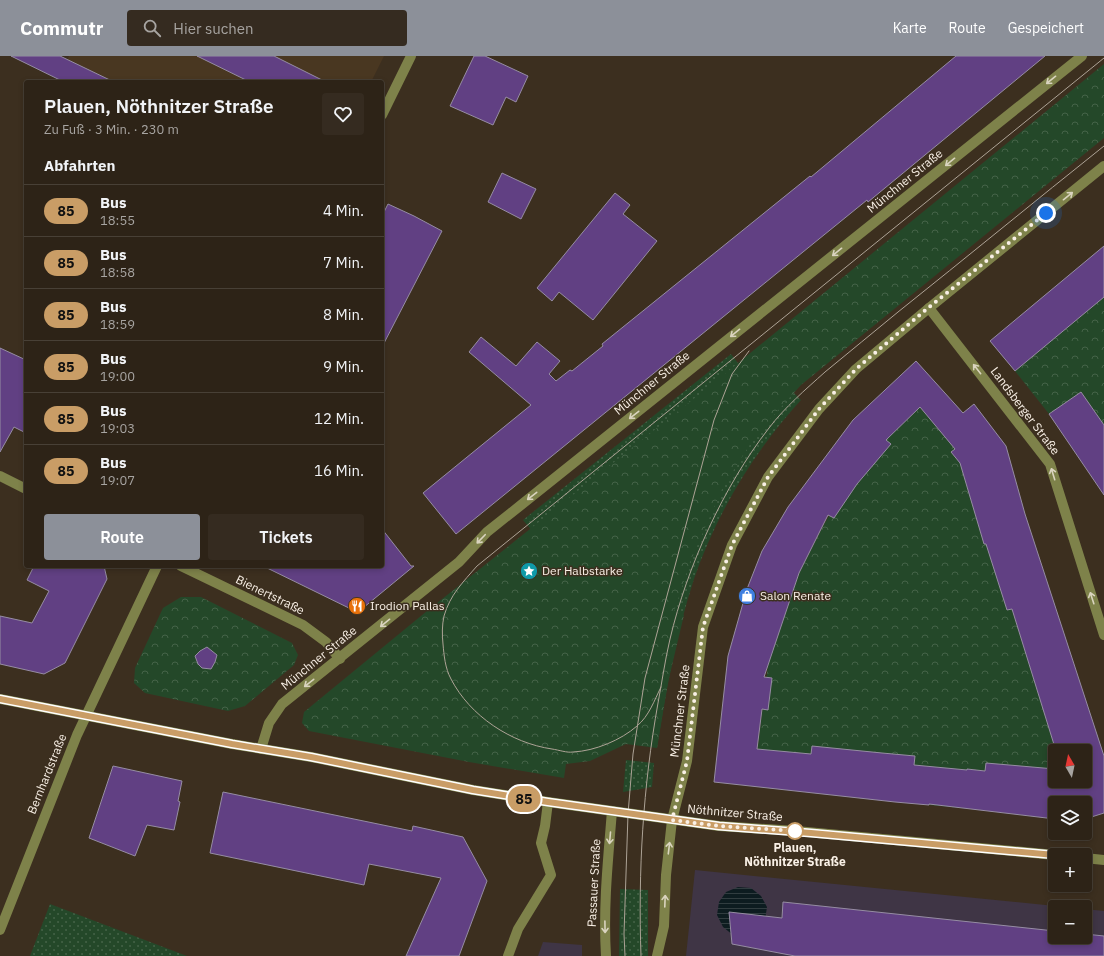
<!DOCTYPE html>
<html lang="de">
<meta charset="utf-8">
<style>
body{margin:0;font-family:"IBM Plex Sans",sans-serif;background:#352b20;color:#f1f3f6;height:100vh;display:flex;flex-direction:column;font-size:15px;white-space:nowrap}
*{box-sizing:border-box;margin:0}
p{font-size:13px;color:#a7a4a1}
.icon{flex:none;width:22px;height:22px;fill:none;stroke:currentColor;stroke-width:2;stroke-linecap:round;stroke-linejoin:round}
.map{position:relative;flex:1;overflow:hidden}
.drawer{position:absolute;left:24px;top:24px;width:360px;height:488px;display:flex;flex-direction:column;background:#2d2317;border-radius:4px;box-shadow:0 2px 6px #0003,0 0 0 1px #484036}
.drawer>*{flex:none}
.badge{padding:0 8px;border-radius:13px;font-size:14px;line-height:26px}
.needle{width:26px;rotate:351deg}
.controls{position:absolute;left:1048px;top:688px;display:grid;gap:8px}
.controls a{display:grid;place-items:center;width:44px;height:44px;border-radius:4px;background:#2d2317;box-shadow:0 2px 6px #0003,0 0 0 1px #484036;font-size:20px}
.you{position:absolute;width:20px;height:20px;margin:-10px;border:3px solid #fff;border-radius:50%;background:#1a73e8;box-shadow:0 0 0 6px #1a73e833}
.map>.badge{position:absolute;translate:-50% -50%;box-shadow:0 0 0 2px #fff}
h2{padding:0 20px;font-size:15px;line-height:36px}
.round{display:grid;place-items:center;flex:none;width:42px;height:42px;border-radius:4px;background:#352b20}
.head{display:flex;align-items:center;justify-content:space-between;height:68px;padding:0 20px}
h1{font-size:19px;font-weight:600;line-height:30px}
.cta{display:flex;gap:8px;margin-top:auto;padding:8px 20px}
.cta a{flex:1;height:46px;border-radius:4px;background:#8c9099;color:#fff;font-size:16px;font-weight:600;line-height:46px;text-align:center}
.cta a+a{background:#352b20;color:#f1f3f6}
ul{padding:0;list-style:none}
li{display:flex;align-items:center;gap:12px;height:52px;padding:0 20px;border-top:1px solid #484036}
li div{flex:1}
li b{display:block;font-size:15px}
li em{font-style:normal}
li .badge{min-width:44px;font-weight:700;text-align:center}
header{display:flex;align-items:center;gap:24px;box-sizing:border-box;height:56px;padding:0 20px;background:#8c9099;color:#fff}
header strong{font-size:19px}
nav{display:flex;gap:22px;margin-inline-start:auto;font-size:14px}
.search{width:280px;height:36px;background:#352b20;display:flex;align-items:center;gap:10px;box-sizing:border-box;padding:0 14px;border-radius:4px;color:#a7a4a1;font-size:15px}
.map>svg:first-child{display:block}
.commercial{fill:#3f3545}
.built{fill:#493721}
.grass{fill:url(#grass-dots)}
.forest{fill:url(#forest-crowns)}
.water{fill:url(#water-rules)}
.building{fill:#614083;stroke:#968da3;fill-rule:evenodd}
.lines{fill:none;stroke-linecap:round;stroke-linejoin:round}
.minor{stroke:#7e824a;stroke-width:10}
.tram{stroke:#ada396;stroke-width:1}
.oneway{stroke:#dad4bf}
.line-casing{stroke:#fff;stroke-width:9}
.line{stroke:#c99d66;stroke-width:6}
.walk{stroke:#f9f0e6;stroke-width:4;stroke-dasharray:0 7.2}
.stop-dot{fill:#fff;stroke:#c99d66;stroke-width:2}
.labels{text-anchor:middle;stroke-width:3;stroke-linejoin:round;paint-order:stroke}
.street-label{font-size:12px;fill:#f9f0e6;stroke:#3c2f1f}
.poi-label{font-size:12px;fill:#f9f0e6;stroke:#3c2f1f;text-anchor:start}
.stop-label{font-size:12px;font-weight:bold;fill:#f9f0e6;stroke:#3c2f1f}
</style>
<header>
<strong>Commutr</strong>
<div class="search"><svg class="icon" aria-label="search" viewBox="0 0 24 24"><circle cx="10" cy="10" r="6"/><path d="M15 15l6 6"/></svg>Hier suchen</div>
<nav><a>Karte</a><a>Route</a><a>Gespeichert</a></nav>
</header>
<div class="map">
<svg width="1104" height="900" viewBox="0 0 1104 900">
<defs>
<pattern id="grass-dots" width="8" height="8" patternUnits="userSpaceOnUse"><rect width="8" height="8" fill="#244829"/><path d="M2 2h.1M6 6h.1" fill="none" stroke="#456348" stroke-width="1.8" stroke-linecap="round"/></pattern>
<pattern id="forest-crowns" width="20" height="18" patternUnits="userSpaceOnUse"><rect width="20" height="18" fill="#244829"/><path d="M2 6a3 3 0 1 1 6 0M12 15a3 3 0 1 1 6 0" fill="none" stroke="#456348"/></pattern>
<pattern id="water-rules" width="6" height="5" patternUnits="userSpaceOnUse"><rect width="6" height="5" fill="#0d1c20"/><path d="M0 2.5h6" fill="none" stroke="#313d40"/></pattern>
</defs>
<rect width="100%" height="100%" fill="#3c2f1f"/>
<g class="commercial">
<path d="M695 814 1065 851H1055V881H1085V853L1104 855V900H686Z"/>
<path d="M543 886 582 889V900H538Z"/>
</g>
<path class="built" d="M69 0H384L371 26H59L57 25Z"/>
<g class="grass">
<path d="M731 298 744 315 542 487 523 464Z"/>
<path d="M794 337 801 344C755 394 716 458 694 523 676 578 666 635 657 692L626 643 712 344Z"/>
<path d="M626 704 654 707 652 731 623 736Z"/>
<path d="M620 833 648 834V900H619Z"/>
<path d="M50 848 187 900H30Z"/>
</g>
<g class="forest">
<path d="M1104 8V82L801 329 756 379 723 431 690 506 674 556 684 559 668 626 657 692 626 688 590 705 566 708 564 722 469 706 309 675 302 667 304 656 427 555 716 325Z"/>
<path d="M1104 241V369L1081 336 1049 358 1015 315Z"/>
<path d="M920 351 966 406 1055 690 1097 678 1104 705 1085 695H1055V721L967 713 962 752 929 749 933 711 792 696 788 734 753 730 768 609 799 517 823 470 852 422 890 380Z"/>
<path d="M181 541H201L292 587 298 599 294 609 245 650 228 655 145 637 134 627 135 612 163 552Z"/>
</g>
<path class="water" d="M738 831 751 832 761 840 767 851 765 864 733 879 723 871 717 859 719 846 726 836Z"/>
<g class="building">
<path d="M11 0H60L114 26H64Z"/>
<path d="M197 0H274L326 26H250Z"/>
<path d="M474 0H485L528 20 516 46 506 41 493 69 450 50Z"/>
<path d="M956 0H1045L868 146 867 144 456 478 423 437 531 349 469 296 481 281 516 310 537 286 560 305 549 318 556 325 570 314 572 315 603 290 602 288 810 120 811 121Z"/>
<path d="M502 117 536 133 521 163 488 146Z"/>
<path d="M615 137 630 149 623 158 657 185 593 264 559 236 552 245 537 232Z"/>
<path d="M388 148 414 160 442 175 382 291V160Z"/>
<path d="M1104 190V241L1015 315 990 285Z"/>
<path d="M0 292 26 304V377L14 371 0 396Z"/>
<path d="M916 305 963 357 974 348 1006 390 1025 458 1104 700V757L1085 763V747H1055V763L929 748V749L895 746 714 726 728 600 747 533 762 495 788 451 853 364ZM920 351 955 393 951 396 960 407 984 488H986L1007 554 1012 553 1056 695H1085V725H1055V713L986 707 985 715 967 713V714L914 709 915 700 882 697 812 690 811 698 757 693 762 653 768 654 772 622 764 621 799 517 828 459 834 462 857 428 891 388 886 384Z"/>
<path d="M1081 336 1104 369V439L1049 358Z"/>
<path d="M382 473 411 510H414L363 552 353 554 263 510H382Z"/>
<path d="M34 510H104L107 523 65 607 44 618 0 608V560L32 567 49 535 27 524Z"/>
<path d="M207 591 217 599 215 606 211 613 202 612 198 608 195 600 200 595Z"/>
<path d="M113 710 182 725 178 745 180 746 174 774 147 769 135 800 89 782Z"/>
<path d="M223 736 412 775 413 770 463 781 487 825 459 900H406L441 822 369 808 364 829 210 797Z"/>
<path d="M783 846 1055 875V881H1085V878L1104 880V900H795L732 888 729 856 782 862Z"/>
</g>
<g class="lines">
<g class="minor">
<path d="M382 59 411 0"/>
<path d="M929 252 1050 408 1104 579"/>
<path d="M0 420 26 433"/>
<path d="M181 510 303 569 326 586 340 603"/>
<path d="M0 643 232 688 311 701 473 734 548 746 719 770 796 775 1055 799"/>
<path d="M261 693 269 667 282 648 459 506 487 476 521 449 1082 0"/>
<path d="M1085 802 1104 804"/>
<path d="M0 874 77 679 157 510"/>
<path d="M508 900 518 873 551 819 541 787 545 770 548 746"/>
<path d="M606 900C603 851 608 804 612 755"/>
<path d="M657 900 664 870 666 819 672 764 687 705 703 571 732 489 768 421 819 353 856 313 929 252 1104 110"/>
</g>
<g class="tram">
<path d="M661 631C654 645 649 660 637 670 621 684 595 695 573 696 567 697 559 694 552 693 511 687 470 660 451 623 445 612 444 599 443 588 442 579 442 569 444 560 450 539 463 526 477 510L1104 2"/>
<path d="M625 900 624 878 628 758 633 698 645 622 714 364 732 318 749 295"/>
<path d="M641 900C638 815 643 731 658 647 662 626 665 604 670 583 687 511 723 431 769 372 785 351 805 334 825 316 849 296 874 276 898 256 967 201 1035 145 1104 90"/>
</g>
</g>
<defs><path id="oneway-shaft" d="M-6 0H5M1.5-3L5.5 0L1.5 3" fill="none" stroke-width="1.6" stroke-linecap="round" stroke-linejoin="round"/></defs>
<g class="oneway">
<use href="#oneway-shaft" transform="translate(1051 24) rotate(141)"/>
<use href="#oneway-shaft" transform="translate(950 106) rotate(141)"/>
<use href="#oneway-shaft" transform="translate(1068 140) rotate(-39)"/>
<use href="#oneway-shaft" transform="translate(837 196) rotate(141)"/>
<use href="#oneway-shaft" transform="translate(735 277) rotate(141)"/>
<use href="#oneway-shaft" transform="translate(977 313) rotate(-128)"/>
<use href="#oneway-shaft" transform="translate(634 359) rotate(142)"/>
<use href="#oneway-shaft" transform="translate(1053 418) rotate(-107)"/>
<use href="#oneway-shaft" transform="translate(532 440) rotate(142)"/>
<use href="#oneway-shaft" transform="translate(481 483) rotate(134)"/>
<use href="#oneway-shaft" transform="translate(1092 542) rotate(-108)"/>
<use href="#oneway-shaft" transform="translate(385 567) rotate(141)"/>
<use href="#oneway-shaft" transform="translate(309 627) rotate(142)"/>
<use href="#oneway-shaft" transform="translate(610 782) rotate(95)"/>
<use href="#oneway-shaft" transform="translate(669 792) rotate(-83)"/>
<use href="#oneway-shaft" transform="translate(665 845) rotate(-88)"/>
<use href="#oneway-shaft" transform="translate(605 871) rotate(89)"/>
</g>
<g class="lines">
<defs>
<path id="line" d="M0 643 232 688 311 701 473 734 548 746 719 770 811 777 1055 799"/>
</defs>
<use href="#line" class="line-casing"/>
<use href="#line" class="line"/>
<path class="walk" d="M795 775 719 770 672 764 687 705 703 571 732 489 768 421 819 353 856 313 928 252 1046 157"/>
</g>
<defs>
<symbol id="sight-disc" viewBox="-11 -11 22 22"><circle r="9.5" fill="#0f9aa8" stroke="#3c2f1f"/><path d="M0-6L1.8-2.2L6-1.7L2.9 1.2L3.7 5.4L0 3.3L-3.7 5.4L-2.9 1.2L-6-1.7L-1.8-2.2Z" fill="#fff"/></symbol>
<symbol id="shop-disc" viewBox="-11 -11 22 22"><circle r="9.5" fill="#3f7fe0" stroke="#3c2f1f"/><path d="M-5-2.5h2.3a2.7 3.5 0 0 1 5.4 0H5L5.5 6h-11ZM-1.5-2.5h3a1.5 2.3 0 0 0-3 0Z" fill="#fff"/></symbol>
<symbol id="restaurant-disc" viewBox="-11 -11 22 22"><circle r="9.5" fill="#e8710a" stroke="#3c2f1f"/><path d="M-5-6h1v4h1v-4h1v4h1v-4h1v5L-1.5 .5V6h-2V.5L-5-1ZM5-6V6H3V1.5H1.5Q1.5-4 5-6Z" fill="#fff"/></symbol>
</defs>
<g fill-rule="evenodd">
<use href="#sight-disc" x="519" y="505" width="20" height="20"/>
<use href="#shop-disc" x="737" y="530" width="20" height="20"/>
<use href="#restaurant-disc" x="347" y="540" width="20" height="20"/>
</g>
<circle class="stop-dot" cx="795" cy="775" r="8"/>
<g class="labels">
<g class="street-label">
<text transform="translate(905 125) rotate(-39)" y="4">Münchner Straße</text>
<text transform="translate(652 327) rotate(-39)" y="4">Münchner Straße</text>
<text transform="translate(1025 355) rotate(53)" y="4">Landsberger Straße</text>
<text transform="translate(270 539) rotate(26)" y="4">Bienertstraße</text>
<text transform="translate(319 602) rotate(-39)" y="4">Münchner Straße</text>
<text transform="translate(680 655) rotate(-83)" y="4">Münchner Straße</text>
<text transform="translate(47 718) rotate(-68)" y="4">Bernhardstraße</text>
<text transform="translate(735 757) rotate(5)" y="4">Nöthnitzer Straße</text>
<text transform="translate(594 827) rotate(-87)" y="4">Passauer Straße</text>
</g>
<g class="poi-label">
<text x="542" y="519">Der Halbstarke</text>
<text x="760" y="544">Salon Renate</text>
<text x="370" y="554">Irodion Pallas</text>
</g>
<g class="stop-label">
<text x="795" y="796">Plauen,<tspan x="795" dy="14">Nöthnitzer Straße</tspan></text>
</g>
</g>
</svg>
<div class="controls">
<a><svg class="needle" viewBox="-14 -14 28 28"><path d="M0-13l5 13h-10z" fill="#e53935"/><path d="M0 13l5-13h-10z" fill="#a7a4a1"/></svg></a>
<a><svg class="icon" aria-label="layers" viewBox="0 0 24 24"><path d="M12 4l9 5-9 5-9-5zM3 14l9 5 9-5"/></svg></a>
<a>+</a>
<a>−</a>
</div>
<div class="you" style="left:1046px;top:157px"></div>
<b class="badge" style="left:524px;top:743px;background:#c99d66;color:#111">85</b>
<section class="drawer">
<div class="head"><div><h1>Plauen, Nöthnitzer Straße</h1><p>Zu Fuß · 3 Min. · 230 m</p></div><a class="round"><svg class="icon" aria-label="heart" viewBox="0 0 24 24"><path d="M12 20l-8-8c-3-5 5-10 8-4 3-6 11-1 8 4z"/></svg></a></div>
<h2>Abfahrten</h2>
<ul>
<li><span class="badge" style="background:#c99d66;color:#111">85</span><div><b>Bus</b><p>18:55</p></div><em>4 Min.</em></li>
<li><span class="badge" style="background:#c99d66;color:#111">85</span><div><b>Bus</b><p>18:58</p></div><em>7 Min.</em></li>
<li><span class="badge" style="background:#c99d66;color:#111">85</span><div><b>Bus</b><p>18:59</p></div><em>8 Min.</em></li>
<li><span class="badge" style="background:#c99d66;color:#111">85</span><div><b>Bus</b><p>19:00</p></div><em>9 Min.</em></li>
<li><span class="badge" style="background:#c99d66;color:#111">85</span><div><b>Bus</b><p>19:03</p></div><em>12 Min.</em></li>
<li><span class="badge" style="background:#c99d66;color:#111">85</span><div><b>Bus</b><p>19:07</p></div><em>16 Min.</em></li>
</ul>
<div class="cta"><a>Route</a><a>Tickets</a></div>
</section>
</div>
